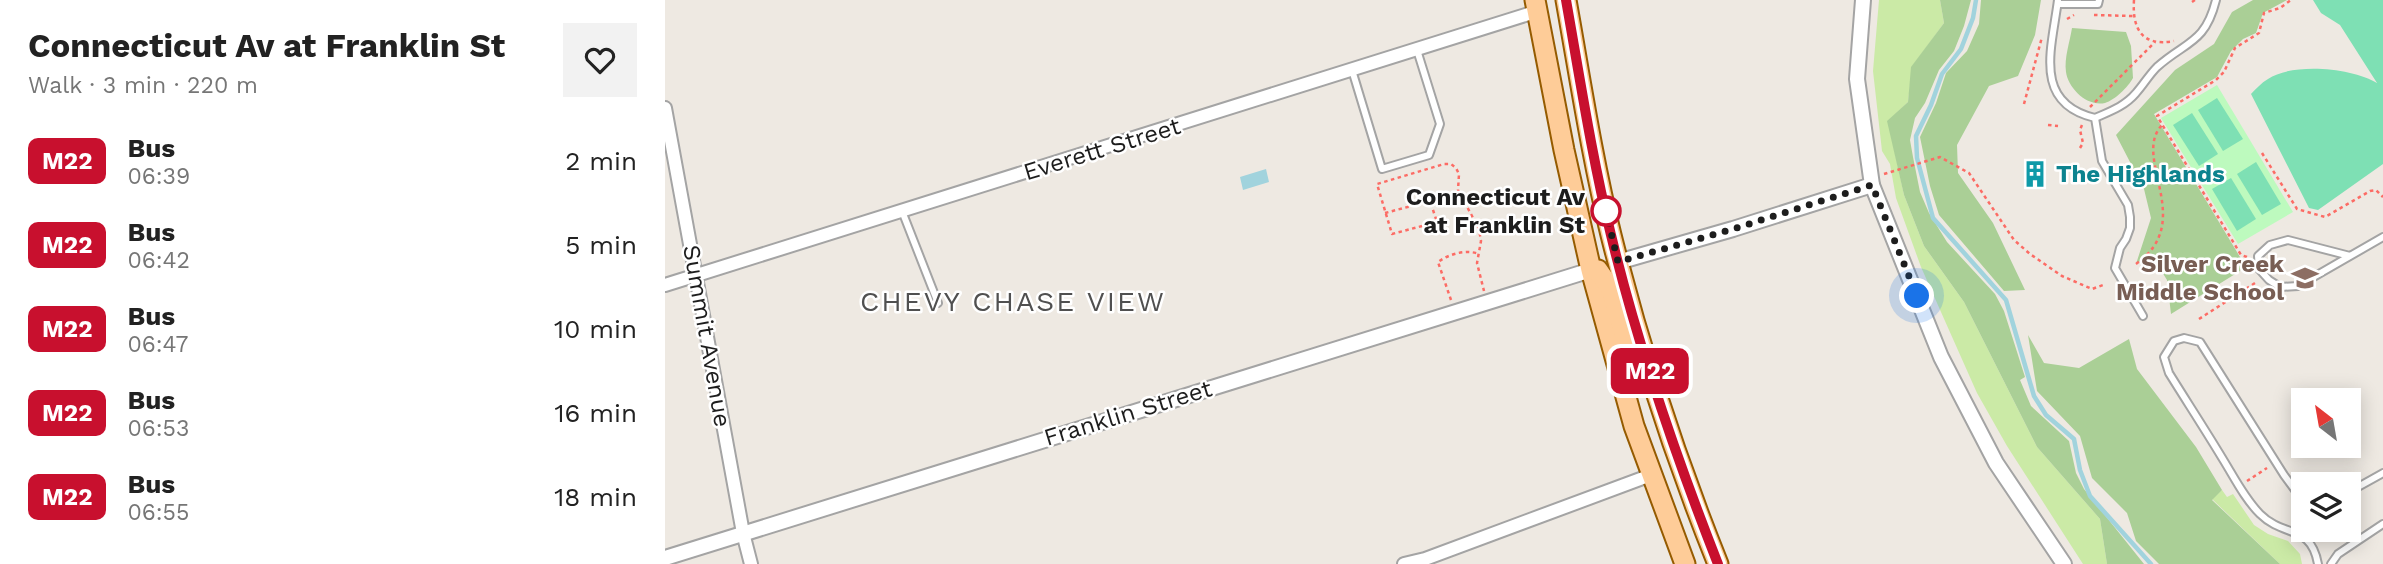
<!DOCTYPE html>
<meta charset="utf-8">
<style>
body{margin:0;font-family:"Work Sans",sans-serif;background:#f2f2f2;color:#222;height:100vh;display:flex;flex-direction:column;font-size:26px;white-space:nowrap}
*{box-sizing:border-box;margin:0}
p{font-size:23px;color:#767676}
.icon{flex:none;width:38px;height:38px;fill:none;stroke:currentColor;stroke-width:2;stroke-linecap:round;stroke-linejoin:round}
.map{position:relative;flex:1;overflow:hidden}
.panel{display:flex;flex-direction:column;background:#fff;width:665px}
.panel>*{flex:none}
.badge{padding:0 14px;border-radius:10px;font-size:24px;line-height:46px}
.needle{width:46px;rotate:329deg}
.fabs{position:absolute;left:1626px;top:388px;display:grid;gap:14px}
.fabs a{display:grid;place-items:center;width:70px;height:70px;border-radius:0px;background:#fff;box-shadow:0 4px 18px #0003;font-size:35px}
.you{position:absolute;width:35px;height:35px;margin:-18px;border:5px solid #fff;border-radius:50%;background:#1a73e8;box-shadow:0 0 0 10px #1a73e833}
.map>.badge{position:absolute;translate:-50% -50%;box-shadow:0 0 0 4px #fff}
.round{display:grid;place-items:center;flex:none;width:74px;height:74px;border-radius:0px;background:#f2f2f2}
.summary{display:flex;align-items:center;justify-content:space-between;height:119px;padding:0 28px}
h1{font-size:33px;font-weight:700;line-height:52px}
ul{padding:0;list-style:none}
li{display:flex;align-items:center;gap:21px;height:84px;padding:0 28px}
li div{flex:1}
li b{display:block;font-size:26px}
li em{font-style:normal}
li .badge{min-width:77px;font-weight:700;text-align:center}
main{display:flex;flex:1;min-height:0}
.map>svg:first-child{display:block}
.grass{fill:#cbeaa6}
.forest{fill:#aacf96}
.park{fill:#bdfabe}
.pitch{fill:#7ee0b4}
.water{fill:#a1d3dd}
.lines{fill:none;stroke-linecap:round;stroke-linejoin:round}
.stream{stroke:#a1d3dd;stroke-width:4.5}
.service-casing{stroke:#a4a4a4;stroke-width:10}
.minor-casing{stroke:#a4a4a4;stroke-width:16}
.tertiary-casing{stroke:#a4a4a4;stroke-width:18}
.primary-casing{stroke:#955b00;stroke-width:23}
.path{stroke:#fc6c65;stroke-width:2.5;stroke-dasharray:3.5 3.5;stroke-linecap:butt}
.service{stroke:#fff;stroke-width:6}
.minor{stroke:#fff;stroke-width:12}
.tertiary{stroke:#fff;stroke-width:14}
.primary{stroke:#fecc98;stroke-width:19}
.line-casing{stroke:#fff;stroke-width:16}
.line{stroke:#c8102e;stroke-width:10}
.walk{stroke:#1d1d1d;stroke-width:7;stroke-dasharray:0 12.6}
.stop-dot{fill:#fff;stroke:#c8102e;stroke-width:3.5}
.labels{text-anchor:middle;stroke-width:5;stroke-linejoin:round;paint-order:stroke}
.street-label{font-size:24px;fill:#1d1d1d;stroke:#fff}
.culture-label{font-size:24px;font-weight:bold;fill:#0d838f;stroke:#fff;text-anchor:start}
.stop-label{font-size:24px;font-weight:bold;fill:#1d1d1d;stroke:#fff;text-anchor:end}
.education-label{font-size:24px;font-weight:bold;fill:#785e54;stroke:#fff;text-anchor:end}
.quarter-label{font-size:28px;letter-spacing:2px;fill:#505050;stroke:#fff}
</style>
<main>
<section class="panel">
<div class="summary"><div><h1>Connecticut Av at Franklin St</h1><p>Walk · 3 min · 220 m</p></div><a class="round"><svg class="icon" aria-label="heart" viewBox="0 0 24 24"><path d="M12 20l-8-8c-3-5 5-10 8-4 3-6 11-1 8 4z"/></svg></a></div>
<ul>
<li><span class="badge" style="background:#c8102e;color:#fff">M22</span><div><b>Bus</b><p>06:39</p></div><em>2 min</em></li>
<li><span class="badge" style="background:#c8102e;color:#fff">M22</span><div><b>Bus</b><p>06:42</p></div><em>5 min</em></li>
<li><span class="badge" style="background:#c8102e;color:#fff">M22</span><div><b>Bus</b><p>06:47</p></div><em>10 min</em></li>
<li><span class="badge" style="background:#c8102e;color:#fff">M22</span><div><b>Bus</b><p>06:53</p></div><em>16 min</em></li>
<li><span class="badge" style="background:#c8102e;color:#fff">M22</span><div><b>Bus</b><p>06:55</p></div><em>18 min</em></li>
</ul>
</section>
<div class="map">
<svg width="1718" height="564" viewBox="0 0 1718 564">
<rect width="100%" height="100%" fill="#eee9e2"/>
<g class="grass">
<path d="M1214 0H1275L1279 23 1247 67 1243 102 1223 121 1239 195 1259 246 1299 302 1372 447 1435 519 1442 564H1418L1342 446 1312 393 1256 267 1231 198 1225 164 1217 151 1208 71Z"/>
<path d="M1557 490 1562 497 1568 494 1589 525 1603 534 1623 541 1635 554 1637 564H1615L1547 499Z"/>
</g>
<g class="forest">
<path d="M1275 0H1306L1299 26 1289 51 1274 70 1260 103 1250 118 1245 140 1248 157 1255 192 1264 213 1282 242 1330 294 1339 311 1360 377 1355 380 1366 406 1404 441 1411 473 1419 489 1479 564H1442L1435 519 1372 447 1299 302 1259 246 1239 195 1222 121 1243 102 1246 67 1279 23Z"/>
<path d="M1316 0H1376L1370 35 1353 76 1324 86 1292 145 1293 173 1328 223 1360 290 1339 291 1274 215 1265 186 1255 137 1271 103 1281 73 1302 51 1314 24Z"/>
<path d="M1588 0H1622L1598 13 1591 33 1578 39 1566 51 1552 77 1489 114 1578 262 1575 271 1506 314 1502 280 1486 254 1471 264 1486 218 1479 189 1451 135 1510 70 1549 44 1567 12Z"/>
<path d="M1407 28 1461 32 1466 46 1468 78C1463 87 1450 100 1440 103 1422 107 1403 88 1401 72 1399 58 1405 41 1407 28Z"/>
<path d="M1363 335 1379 363 1414 368 1464 339 1472 369 1531 447 1557 490 1547 500 1615 564H1494L1471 541 1462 513 1427 478 1415 436 1372 391Z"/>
</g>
<path class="park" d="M1552 85 1628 212 1573 244 1496 118Z"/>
<g class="pitch">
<path d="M1648 0H1718V164L1653 210 1644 208 1586 94C1591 89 1596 83 1603 79 1628 62 1688 68 1712 83L1675 25 1656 13Z"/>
<path d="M1552 98 1578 139 1558 151 1533 110Z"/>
<path d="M1527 113 1553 154 1534 166 1508 125Z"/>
<path d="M1591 162 1616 204 1597 215 1572 174Z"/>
<path d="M1566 178 1591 219 1572 231 1547 189Z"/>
</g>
<path class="water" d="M601 169 604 182 578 190 575 177Z"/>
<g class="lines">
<path class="stream" d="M1311 0 1308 18 1296 49 1277 74 1266 105 1251 136 1252 158 1268 218 1341 300 1369 396 1381 415 1409 439 1415 470 1425 496 1486 564"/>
<defs>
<g id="service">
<path d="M1393 0C1387 48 1367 103 1430 118L1437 161 1463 205 1465 217V228L1461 239 1455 248 1450 268 1478 316"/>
<path d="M1393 4H1433L1434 0"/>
<path d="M687 70 717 169 764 155 775 124 752 50"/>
<path d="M1430 118C1446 111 1460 106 1471 93 1479 84 1484 75 1492 67 1521 41 1540 44 1551 0"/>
<path d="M237 211 273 303"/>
<path d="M1685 256 1623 240 1605 245 1593 256 1594 269 1604 280 1615 287 1633 286 1718 237"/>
<path d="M1684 492 1718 473"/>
<path d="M1638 495 1630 490 1619 475 1535 342 1519 338 1509 341 1499 357 1504 373C1522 402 1541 431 1559 461 1570 479 1580 499 1595 514 1619 538 1646 524 1653 564"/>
<path d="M1666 564 1673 554 1718 524"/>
</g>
<g id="minor">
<path d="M0 108 78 533 86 564"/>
<path d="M0 285 873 11"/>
<path d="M739 564 760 559 986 475"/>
</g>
<g id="tertiary">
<path d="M1198 0 1192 79 1207 185 1276 357 1331 463 1399 564"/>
<path d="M953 262 1068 229 1207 185"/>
<path d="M0 558 926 270"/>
</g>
<g id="primary">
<path d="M870 0 899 150 926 270 969 426 1020 564"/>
<path d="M901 0C915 78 927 158 946 235 974 347 1010 457 1053 564"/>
<path d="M927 270H933L946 289 962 343 981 360"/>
</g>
</defs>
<use href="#service" class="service-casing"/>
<use href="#minor" class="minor-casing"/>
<use href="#tertiary" class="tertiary-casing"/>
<use href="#primary" class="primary-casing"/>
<g class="path">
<path d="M1469 0C1467 29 1477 47 1509 41"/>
<path d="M1527 2 1530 0"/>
<path d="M1429 15 1468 16"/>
<path d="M1402 19 1409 15"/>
<path d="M1359 104 1377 37"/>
<path d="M1425 107 1490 42"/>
<path d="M1383 125 1393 126"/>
<path d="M1415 148 1418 143 1415 130 1417 125"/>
<path d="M1597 153 1632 209 1660 217 1705 191 1711 190 1718 197"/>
<path d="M1219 174 1275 157 1304 173 1349 240 1365 254 1397 276 1427 289 1441 284"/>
<path d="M1418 180 1421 170"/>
<path d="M720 213 765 201 772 222 727 234 712 184 779 164H786L791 168 794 174 793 190 814 229 816 241 812 263 819 291"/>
<path d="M1582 257 1576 255 1492 116 1551 80 1559 72 1570 48 1594 33 1599 13 1615 8 1626 0"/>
<path d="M1471 264C1532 221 1466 158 1497 125"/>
<path d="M786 300 773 262C784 254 801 249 814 254"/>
<path d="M1534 319 1590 283"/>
<path d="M1582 481 1602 468"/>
</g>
<use href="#service" class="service"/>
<use href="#minor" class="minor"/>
<use href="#tertiary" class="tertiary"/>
<use href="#primary" class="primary"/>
</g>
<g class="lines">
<defs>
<path id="line" d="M901 0C915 79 927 158 946 235 973 347 1011 457 1053 564"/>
</defs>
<use href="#line" class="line-casing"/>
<use href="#line" class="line"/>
<path class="walk" d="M941 211 953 262 1068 229 1207 185 1252 296"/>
</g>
<defs>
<symbol id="building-bare" viewBox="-9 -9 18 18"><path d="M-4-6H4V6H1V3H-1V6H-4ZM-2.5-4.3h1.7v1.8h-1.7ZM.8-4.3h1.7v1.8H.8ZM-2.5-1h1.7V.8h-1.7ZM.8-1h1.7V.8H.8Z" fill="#0f9aa8" stroke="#fff" stroke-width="2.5" paint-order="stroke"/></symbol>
<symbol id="school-bare" viewBox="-9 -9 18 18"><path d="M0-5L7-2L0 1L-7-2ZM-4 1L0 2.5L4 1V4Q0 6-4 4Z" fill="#8d6e63" stroke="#fff" stroke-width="2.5" paint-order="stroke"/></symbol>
</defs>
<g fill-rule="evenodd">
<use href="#building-bare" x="1351" y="155" width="38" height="38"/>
<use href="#school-bare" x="1621" y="259" width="38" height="38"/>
</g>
<circle class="stop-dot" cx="941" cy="211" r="14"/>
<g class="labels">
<g class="street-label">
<text transform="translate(437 149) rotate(-17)" y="8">Everett Street</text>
<text transform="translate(42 336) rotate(80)" y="8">Summit Avenue</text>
<text transform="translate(463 413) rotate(-17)" y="8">Franklin Street</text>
</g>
<g class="culture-label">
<text x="1391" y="182">The Highlands</text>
</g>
<g class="stop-label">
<text x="920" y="205">Connecticut Av<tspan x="920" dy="28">at Franklin St</tspan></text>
</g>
<g class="education-label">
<text x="1619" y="272">Silver Creek<tspan x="1619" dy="28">Middle School</tspan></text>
</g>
<g class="quarter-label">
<text x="348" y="311">CHEVY CHASE VIEW</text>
</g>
</g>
</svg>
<div class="fabs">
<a><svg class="needle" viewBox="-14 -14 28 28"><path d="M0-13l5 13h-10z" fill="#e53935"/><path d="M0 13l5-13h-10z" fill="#767676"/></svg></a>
<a><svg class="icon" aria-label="layers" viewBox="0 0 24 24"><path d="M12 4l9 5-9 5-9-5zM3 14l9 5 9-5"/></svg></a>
</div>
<div class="you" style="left:1252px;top:296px"></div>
<b class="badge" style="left:985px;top:371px;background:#c8102e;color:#fff">M22</b>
</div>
</main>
